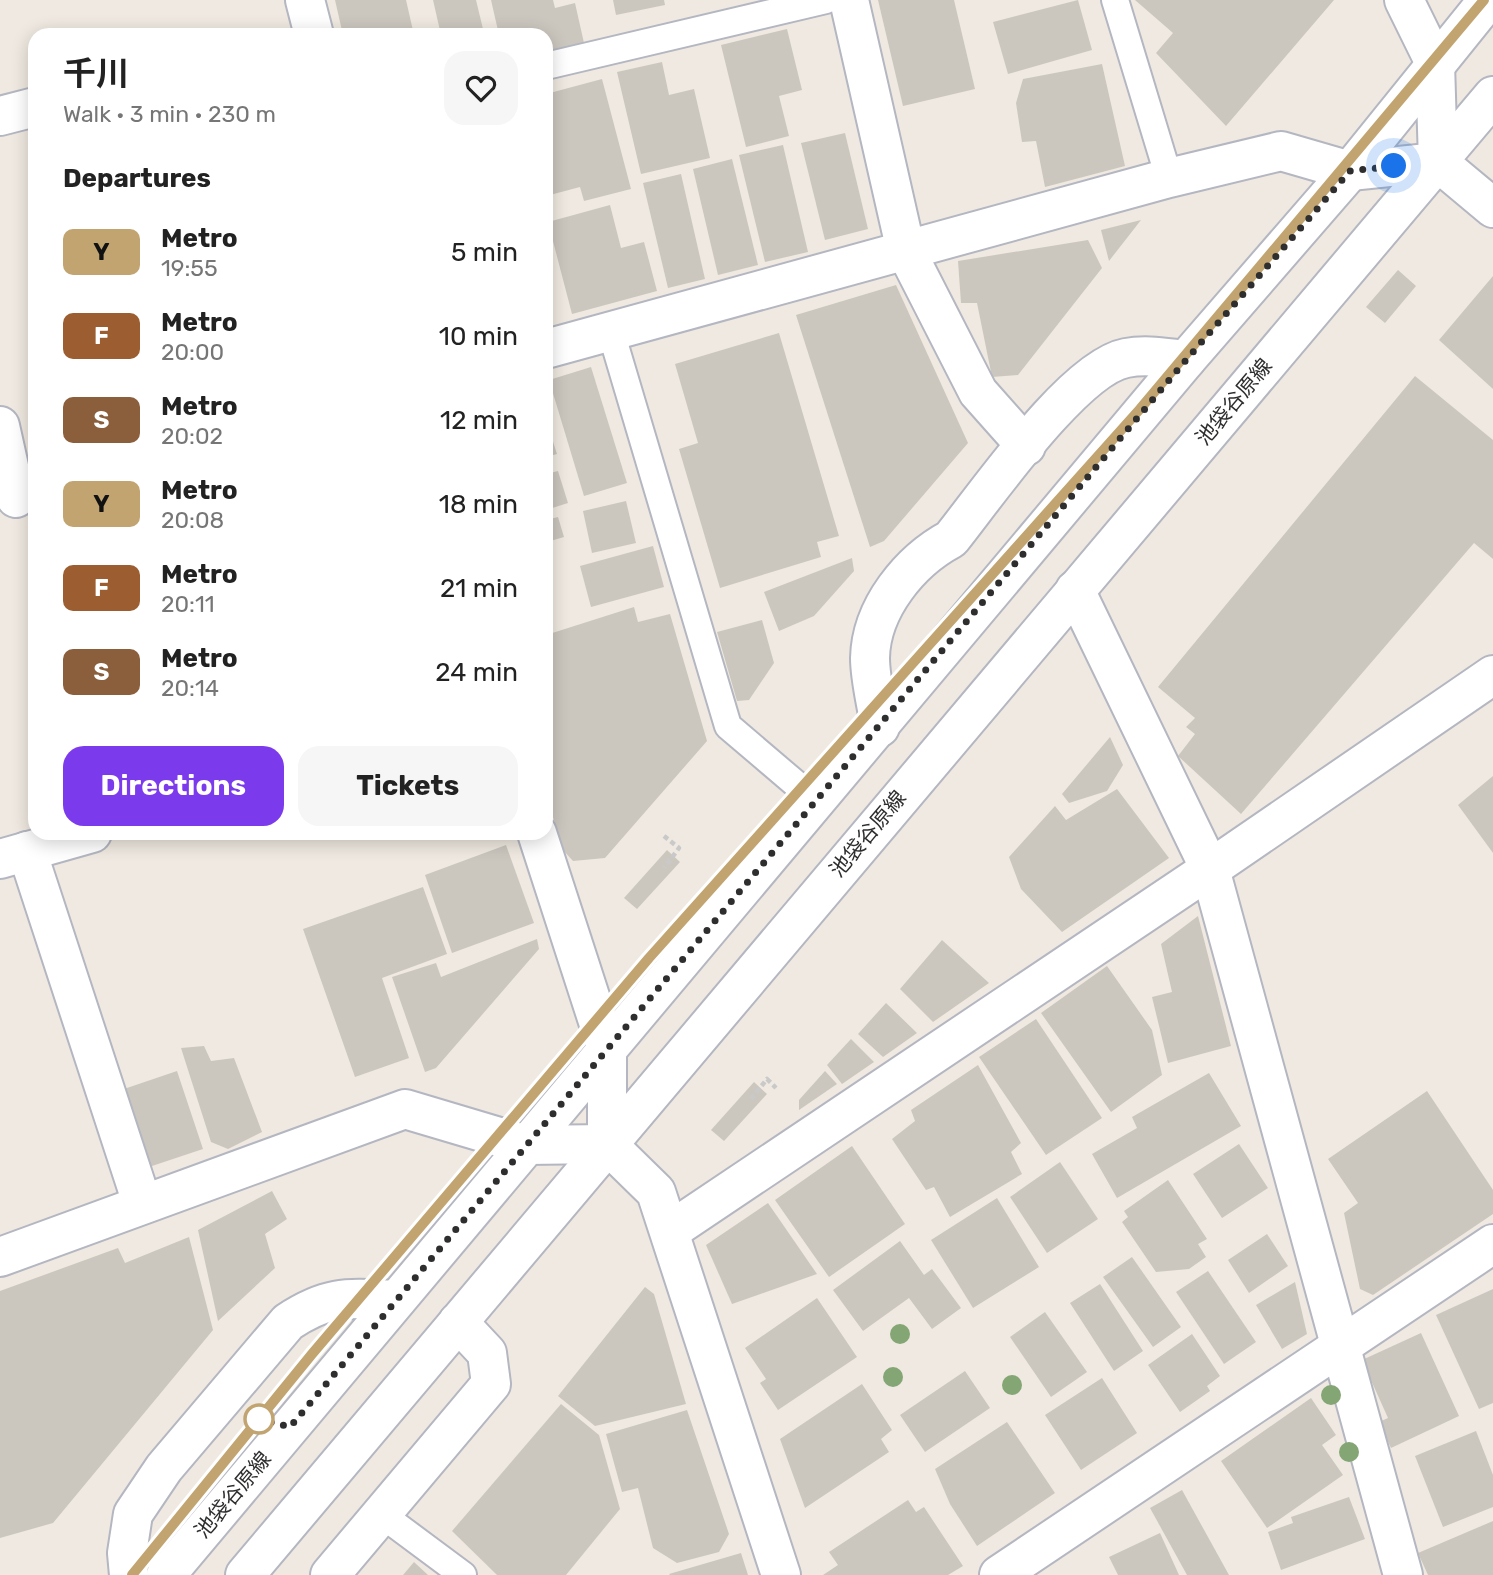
<!DOCTYPE html>
<meta charset="utf-8">
<style>
body{margin:0;font-family:Rubik,"Noto Sans JP",sans-serif;background:#f6f6f6;color:#222;height:100vh;display:flex;flex-direction:column;font-size:26px;white-space:nowrap}
*{box-sizing:border-box;margin:0}
p{font-size:23px;color:#767676}
.icon{flex:none;width:38px;height:38px;fill:none;stroke:currentColor;stroke-width:2;stroke-linecap:round;stroke-linejoin:round}
.map{position:relative;flex:1;overflow:hidden}
.panel{position:absolute;left:28px;top:28px;width:525px;height:812px;display:flex;flex-direction:column;background:#fff;border-radius:21px;box-shadow:0 4px 18px #0003}
.panel>*{flex:none}
.badge{padding:0 14px;border-radius:10px;font-size:24px;line-height:46px}
.you{position:absolute;width:35px;height:35px;margin:-18px;border:5px solid #fff;border-radius:50%;background:#1a73e8;box-shadow:0 0 0 10px #1a73e833}
.map>.badge{position:absolute;translate:-50% -50%;box-shadow:0 0 0 4px #fff}
h2{padding:0 35px;font-size:26px;line-height:63px}
.round{display:grid;place-items:center;flex:none;width:74px;height:74px;border-radius:21px;background:#f6f6f6}
.overview{display:flex;align-items:center;justify-content:space-between;height:119px;padding:0 35px}
h1{font-size:33px;font-weight:700;line-height:52px}
.button{display:flex;gap:14px;margin-top:auto;padding:14px 35px}
.button a{flex:1;height:80px;border-radius:21px;background:#7c3aed;color:#fff;font-size:28px;font-weight:700;line-height:80px;text-align:center}
.button a+a{background:#f6f6f6;color:#222}
ul{padding:0;list-style:none}
li{display:flex;align-items:center;gap:21px;height:84px;padding:0 35px}
li div{flex:1}
li b{display:block;font-size:26px}
li em{font-style:normal}
li .badge{min-width:77px;font-weight:700;text-align:center}
.map>svg:first-child{display:block}
.building{fill:#cbc7bf}
.lines{fill:none;stroke-linecap:round;stroke-linejoin:round}
.lane-casing{stroke:#b4b7c1;stroke-width:30}
.street-casing{stroke:#b4b7c1;stroke-width:42}
.secondary-casing{stroke:#b4b7c1;stroke-width:42}
.path{stroke:#c9c9c9;stroke-width:4.5;stroke-dasharray:5 3.5;stroke-linecap:butt}
.lane{stroke:#fff;stroke-width:26}
.street{stroke:#fff;stroke-width:38}
.secondary{stroke:#fff;stroke-width:38}
.tree{fill:#84a574}
.line-casing{stroke:#fff;stroke-width:16}
.line{stroke:#c1a470;stroke-width:10}
.walk{stroke:#2e2e2e;stroke-width:7;stroke-dasharray:0 12.6}
.stop-dot{fill:#fff;stroke:#c1a470;stroke-width:3.5}
.labels{text-anchor:middle;stroke-width:5;stroke-linejoin:round;paint-order:stroke}
.street-label{font-size:21px;fill:#2e2e2e;stroke:#fff}
</style>
<div class="map">
<svg width="1493" height="1575" viewBox="0 0 1493 1575">
<rect width="100%" height="100%" fill="#efe9e1"/>
<g class="building">
<path d="M335 0H406L414 35H343Z"/>
<path d="M433 0H476L483 29 441 35Z"/>
<path d="M491 0H553L555 8 575 3 584 43 546 52V35H499Z"/>
<path d="M613 0H664L665 5 616 15Z"/>
<path d="M878 0H954L975 89 903 106Z"/>
<path d="M1078 0 1092 50 1008 74 993 22Z"/>
<path d="M1135 0H1334L1226 126 1156 53 1173 33Z"/>
<path d="M787 29 802 90 779 96 789 136 746 147 721 45Z"/>
<path d="M662 62 669 95 694 89 710 158 641 174 617 72Z"/>
<path d="M1102 64 1125 166 1045 187 1036 141 1022 142 1016 103 1023 79Z"/>
<path d="M602 79 631 189 584 201 580 187 550 195 546 178V94Z"/>
<path d="M845 133 868 229 825 240 801 143Z"/>
<path d="M783 145 808 252 765 262 739 155Z"/>
<path d="M732 159 758 265 718 275 693 169Z"/>
<path d="M681 174 705 279 668 288 643 183Z"/>
<path d="M610 205 621 248 644 242 657 291 572 314 548 222Z"/>
<path d="M1141 220 1109 261 1101 230Z"/>
<path d="M1088 240 1102 268 1018 375 992 377 977 303H961L958 261Z"/>
<path d="M1398 270 1416 286 1385 323 1366 307Z"/>
<path d="M1493 276V389L1439 340Z"/>
<path d="M896 285 968 443 884 541 870 547 796 315Z"/>
<path d="M779 333 839 536 817 542 821 557 720 588 679 449 698 443 675 364Z"/>
<path d="M591 367 627 483 584 496 549 380Z"/>
<path d="M1415 376 1493 440V559L1474 543 1241 814 1178 756 1195 734 1186 727 1195 718 1158 687Z"/>
<path d="M546 420 557 454 546 457Z"/>
<path d="M558 471 568 503 546 510V474Z"/>
<path d="M626 501 636 543 592 553 583 511Z"/>
<path d="M558 517 564 537 547 542 553 563 546 565V520Z"/>
<path d="M653 546 664 587 591 607 580 566Z"/>
<path d="M852 558 854 571 814 616 779 631 764 592Z"/>
<path d="M634 607 638 622 670 614 707 741 605 858 573 861 563 850 546 794V635Z"/>
<path d="M762 620 774 663 749 700 737 701 717 632Z"/>
<path d="M1110 737 1123 765 1107 791 1069 803 1062 794Z"/>
<path d="M1493 776V853L1458 805Z"/>
<path d="M1117 789 1169 858 1062 932 1021 889 1009 857 1055 806 1066 820Z"/>
<path d="M506 845 534 923 452 953 425 875Z"/>
<path d="M667 850 680 862 637 909 624 898Z"/>
<path d="M423 887 447 954 382 978 409 1058 355 1077 303 929Z"/>
<path d="M1198 916 1231 1046 1168 1063 1152 997 1172 992 1161 944Z"/>
<path d="M537 939 539 949 436 1068 425 1072 392 977 436 963 441 977Z"/>
<path d="M942 940 989 983 933 1022 900 989Z"/>
<path d="M1107 966 1152 1030 1162 1075 1111 1112 1041 1013Z"/>
<path d="M886 1003 917 1033 883 1057 858 1034Z"/>
<path d="M1036 1019 1102 1118 1046 1155 979 1057Z"/>
<path d="M851 1039 874 1062 842 1084 827 1065Z"/>
<path d="M204 1046 211 1061 234 1058 262 1132 228 1149 211 1142 181 1048Z"/>
<path d="M978 1065 1021 1143 1011 1152 1022 1174 950 1217 934 1187 926 1190 892 1139 915 1121 911 1110Z"/>
<path d="M177 1071 203 1149 146 1168 121 1090Z"/>
<path d="M825 1071 837 1084 799 1110V1100Z"/>
<path d="M1209 1073 1241 1126 1117 1198 1092 1154 1137 1128 1132 1117Z"/>
<path d="M754 1082 767 1094 724 1141 711 1130Z"/>
<path d="M1427 1091 1493 1190V1214L1373 1295 1360 1289 1344 1213 1358 1203 1328 1159Z"/>
<path d="M1239 1144 1268 1188 1222 1218 1193 1174Z"/>
<path d="M852 1146 905 1224 829 1277 775 1200Z"/>
<path d="M1060 1162 1098 1219 1047 1253 1010 1197Z"/>
<path d="M1168 1180 1207 1239 1198 1244 1206 1257 1189 1269 1156 1272 1122 1222 1128 1217 1124 1211Z"/>
<path d="M272 1191 287 1219 265 1234 275 1268 218 1321 198 1230Z"/>
<path d="M997 1198 1039 1267 973 1308 931 1240Z"/>
<path d="M768 1203 817 1274 732 1304 706 1245Z"/>
<path d="M1267 1234 1288 1266 1249 1293 1228 1260Z"/>
<path d="M189 1237 213 1330 53 1523 0 1538V1291L118 1248 125 1263Z"/>
<path d="M900 1241 924 1275 932 1269 961 1308 932 1329 909 1298 863 1331 833 1290Z"/>
<path d="M1132 1257 1181 1327 1153 1347 1103 1277Z"/>
<path d="M1208 1271 1256 1342 1224 1364 1176 1292Z"/>
<path d="M1295 1282 1307 1334 1282 1349 1256 1305Z"/>
<path d="M1100 1284 1143 1351 1114 1371 1070 1303Z"/>
<path d="M645 1287 654 1294 686 1404 595 1426 558 1396Z"/>
<path d="M1493 1289V1403L1479 1409 1436 1315Z"/>
<path d="M817 1298 857 1357 778 1410 760 1383 766 1379 745 1348Z"/>
<path d="M1045 1312 1087 1372 1051 1397 1010 1337Z"/>
<path d="M1421 1333 1459 1416 1391 1448 1379 1422 1388 1418 1362 1360Z"/>
<path d="M1192 1334 1220 1376 1207 1386 1210 1391 1180 1412 1148 1365Z"/>
<path d="M965 1371 990 1408 925 1452 900 1415Z"/>
<path d="M1102 1378 1137 1433 1081 1470 1045 1415Z"/>
<path d="M862 1384 892 1430 881 1439 889 1452 805 1508 780 1439Z"/>
<path d="M1311 1398 1336 1435 1322 1445 1343 1475 1267 1528 1221 1461Z"/>
<path d="M561 1404 599 1435 620 1509 566 1575H497L452 1531Z"/>
<path d="M687 1410 729 1534 719 1552 677 1563 653 1548 638 1488 622 1492 606 1434Z"/>
<path d="M1007 1422 1055 1493 977 1546 950 1504 935 1469Z"/>
<path d="M1476 1431 1493 1475V1507L1443 1527 1415 1456Z"/>
<path d="M1182 1490 1229 1575H1187L1150 1508Z"/>
<path d="M1349 1497 1365 1539 1281 1570 1268 1532 1293 1523 1291 1517Z"/>
<path d="M908 1500 916 1512 924 1507 963 1566 948 1575H823L838 1565 829 1552Z"/>
<path d="M1493 1521V1575H1428L1418 1553Z"/>
<path d="M1160 1533 1179 1575H1118L1109 1557Z"/>
<path d="M741 1553 748 1575H670L669 1574Z"/>
<path d="M414 1562 428 1575H403Z"/>
</g>
<g class="lines">
<defs>
<g id="lane">
<path d="M1115 0 1169 178"/>
<path d="M546 66 826 0"/>
<path d="M611 332 728 726 816 801"/>
<path d="M381 1514 463 1575"/>
</g>
<g id="street">
<path d="M305 0 314 35"/>
<path d="M849 0 906 251 978 392 1026 446"/>
<path d="M1404 0 1435 63 1438 162 1493 208"/>
<path d="M0 116 35 107"/>
<path d="M546 349 1169 178 1281 151 1350 171 1438 162"/>
<path d="M0 426 16 498"/>
<path d="M1075 590 1210 869 1403 1575"/>
<path d="M880 727C877 705 870 680 870 658 871 608 910 561 951 539 987 494 1074 368 1126 358 1147 354 1166 358 1186 360"/>
<path d="M537 833 607 1049V1144L656 1192 781 1575"/>
<path d="M27 851 142 1203"/>
<path d="M0 859 92 833"/>
<path d="M670 1231 1210 869 1493 675"/>
<path d="M0 1257 405 1109 526 1145 607 1144"/>
<path d="M129 1575 127 1553 133 1514 164 1468 288 1322C329 1295 348 1298 396 1300"/>
<path d="M330 1575 491 1384 487 1353 458 1322"/>
<path d="M999 1575 1493 1244"/>
</g>
<g id="secondary">
<path d="M166 1575 1186 360 1350 171 1488 0"/>
<path d="M245 1575 1493 96"/>
</g>
</defs>
<use href="#lane" class="lane-casing"/>
<use href="#street" class="street-casing"/>
<use href="#secondary" class="secondary-casing"/>
<g class="path">
<path d="M664 836 679 848 664 868"/>
<path d="M751 1099 767 1079 776 1088"/>
</g>
<use href="#lane" class="lane"/>
<use href="#street" class="street"/>
<use href="#secondary" class="secondary"/>
</g>
<g class="tree">
<circle cx="900" cy="1334" r="10"/>
<circle cx="893" cy="1377" r="10"/>
<circle cx="1012" cy="1385" r="10"/>
<circle cx="1331" cy="1395" r="10"/>
<circle cx="1349" cy="1452" r="10"/>
</g>
<g class="lines">
<defs>
<path id="line" d="M132 1575 312 1354 649 958 1140 409 1484 0"/>
</defs>
<use href="#line" class="line-casing"/>
<use href="#line" class="line"/>
<path class="walk" d="M259 1419 290 1427 1186 360 1350 171 1394 166"/>
</g>
<circle class="stop-dot" cx="259" cy="1419" r="14"/>
<g class="labels">
<g class="street-label">
<text transform="translate(1234 402) rotate(-50)" y="7">池袋谷原線</text>
<text transform="translate(868 834) rotate(-50)" y="7">池袋谷原線</text>
<text transform="translate(233 1495) rotate(-50)" y="7">池袋谷原線</text>
</g>
</g>
</svg>
<div class="you" style="left:1394px;top:166px"></div>
<section class="panel">
<div class="overview"><div><h1>千川</h1><p>Walk · 3 min · 230 m</p></div><a class="round"><svg class="icon" aria-label="heart" viewBox="0 0 24 24"><path d="M12 20l-8-8c-3-5 5-10 8-4 3-6 11-1 8 4z"/></svg></a></div>
<h2>Departures</h2>
<ul>
<li><span class="badge" style="background:#c1a470;color:#111">Y</span><div><b>Metro</b><p>19:55</p></div><em>5 min</em></li>
<li><span class="badge" style="background:#9c5e31;color:#fff">F</span><div><b>Metro</b><p>20:00</p></div><em>10 min</em></li>
<li><span class="badge" style="background:#8b5e3c;color:#fff">S</span><div><b>Metro</b><p>20:02</p></div><em>12 min</em></li>
<li><span class="badge" style="background:#c1a470;color:#111">Y</span><div><b>Metro</b><p>20:08</p></div><em>18 min</em></li>
<li><span class="badge" style="background:#9c5e31;color:#fff">F</span><div><b>Metro</b><p>20:11</p></div><em>21 min</em></li>
<li><span class="badge" style="background:#8b5e3c;color:#fff">S</span><div><b>Metro</b><p>20:14</p></div><em>24 min</em></li>
</ul>
<div class="button"><a>Directions</a><a>Tickets</a></div>
</section>
</div>
